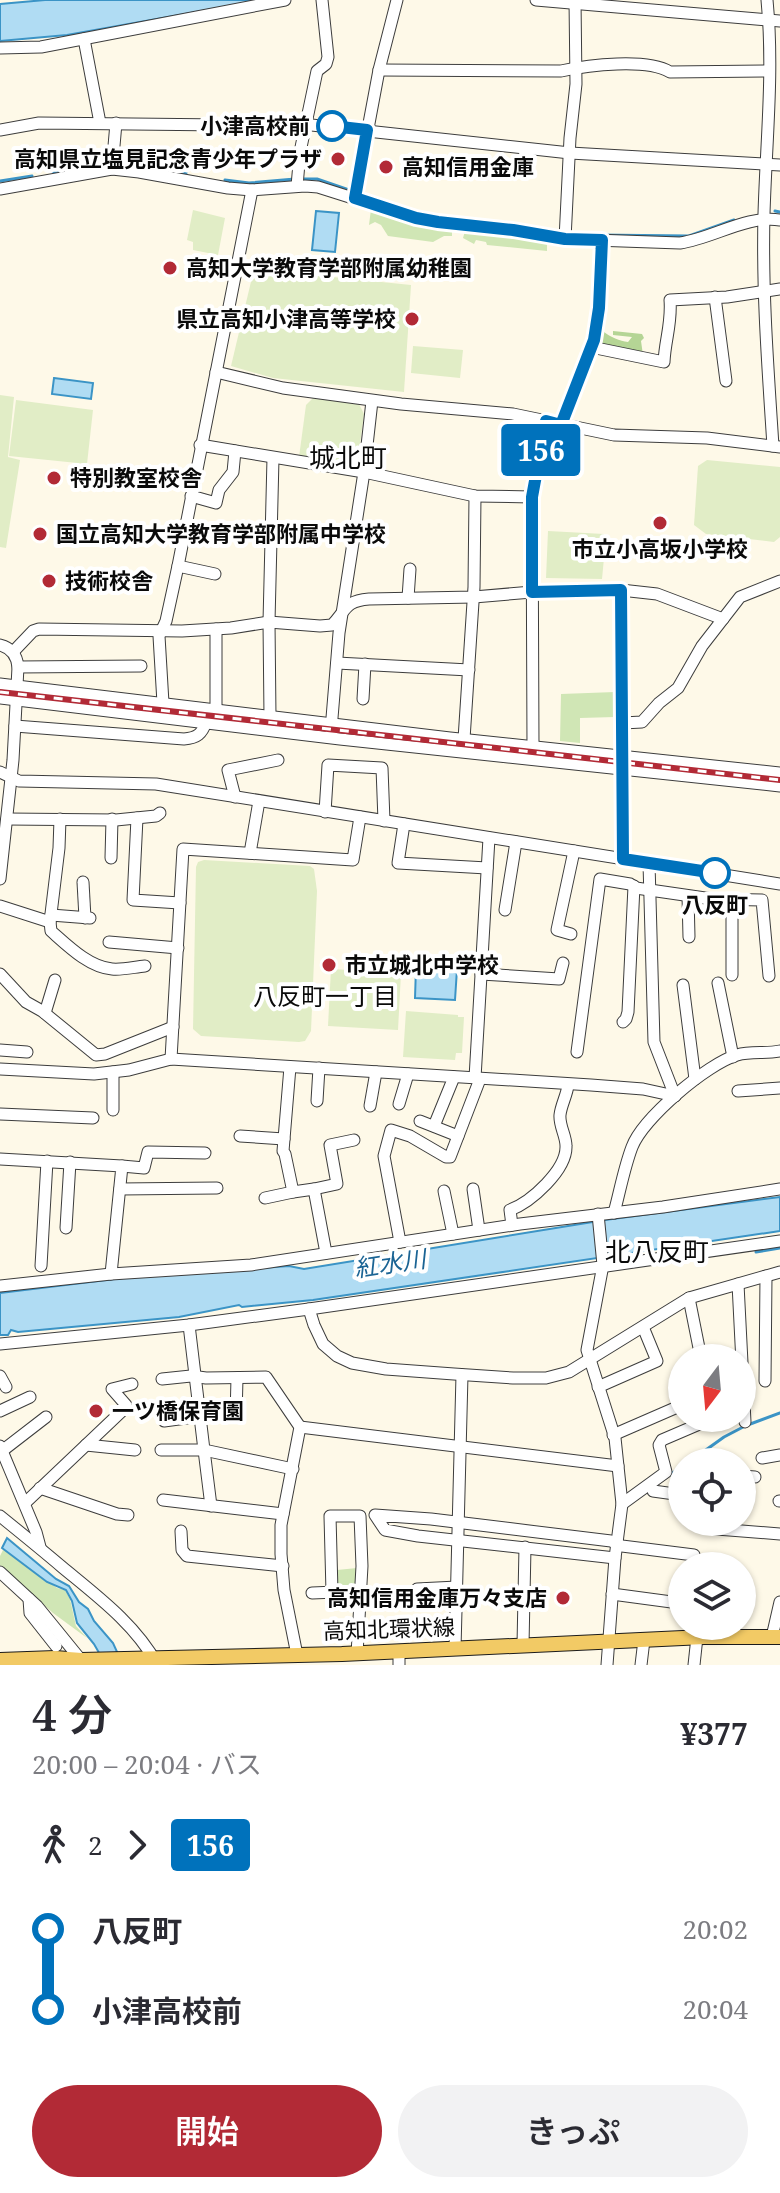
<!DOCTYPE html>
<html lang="ja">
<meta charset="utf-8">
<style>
body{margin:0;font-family:"Noto Serif","Noto Sans JP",serif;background:#f2f2f3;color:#2b2b33;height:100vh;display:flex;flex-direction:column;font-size:30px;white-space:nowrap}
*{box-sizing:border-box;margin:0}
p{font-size:26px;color:#7c7c81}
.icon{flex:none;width:44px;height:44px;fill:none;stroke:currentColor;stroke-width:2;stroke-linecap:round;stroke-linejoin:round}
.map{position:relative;height:1665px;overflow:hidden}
.details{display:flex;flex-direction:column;background:#fff;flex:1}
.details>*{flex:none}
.badge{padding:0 16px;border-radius:6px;font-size:28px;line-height:52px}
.needle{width:52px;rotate:196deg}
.fabs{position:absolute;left:668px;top:1344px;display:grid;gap:16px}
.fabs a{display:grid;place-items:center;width:88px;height:88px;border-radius:50%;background:#fff;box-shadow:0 2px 6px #0004;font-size:40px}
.map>.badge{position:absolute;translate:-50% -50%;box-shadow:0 0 0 4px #fff}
.legs{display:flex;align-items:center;gap:12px;height:88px;padding:0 32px;font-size:26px}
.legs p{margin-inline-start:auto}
.headline{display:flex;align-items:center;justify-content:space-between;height:136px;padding:0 32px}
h1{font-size:44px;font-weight:600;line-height:60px}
.button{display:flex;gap:16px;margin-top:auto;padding:16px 32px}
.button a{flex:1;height:92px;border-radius:48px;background:#b22a36;color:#fff;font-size:32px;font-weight:600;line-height:92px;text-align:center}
.button a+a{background:#f2f2f3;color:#2b2b33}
ul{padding:0 32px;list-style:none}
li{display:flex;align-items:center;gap:28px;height:80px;font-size:30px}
li i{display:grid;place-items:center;width:12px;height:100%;margin:0 10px;background:currentColor}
li i::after{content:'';width:20px;height:20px;margin:-10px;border:6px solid;border-radius:50%;background:#fff}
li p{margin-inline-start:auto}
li:first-child i{background:linear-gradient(#0000 50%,currentColor 0)}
li:last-child i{background:linear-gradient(currentColor 50%,#0000 0)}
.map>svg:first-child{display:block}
.green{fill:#d0e6b5}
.forest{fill:#b5d595}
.pitch{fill:#e1edc6}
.water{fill:#b0dcf3;stroke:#3b94c6;stroke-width:2}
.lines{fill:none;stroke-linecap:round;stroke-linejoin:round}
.stream{stroke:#3b94c6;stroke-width:3}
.minor-casing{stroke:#3d3d3d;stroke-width:13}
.major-casing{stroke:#1b1b1b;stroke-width:16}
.minor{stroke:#fff;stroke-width:11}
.major{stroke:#f2ca65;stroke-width:14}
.rail-casing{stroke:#b22a36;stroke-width:6}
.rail{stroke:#fff;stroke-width:3;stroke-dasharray:9;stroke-linecap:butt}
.line-1-casing{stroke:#fff;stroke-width:18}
.line-1{stroke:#0072bc;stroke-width:12}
.stop-1-dot{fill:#fff;stroke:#0072bc;stroke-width:4}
.poi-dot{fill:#b22a36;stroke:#fff;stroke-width:3}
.labels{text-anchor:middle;stroke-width:8;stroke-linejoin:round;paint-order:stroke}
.stop-label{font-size:22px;font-weight:bold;fill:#0a0a0a;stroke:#fff;text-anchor:end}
.poi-label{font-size:22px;font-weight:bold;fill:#0a0a0a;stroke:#fff;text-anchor:start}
.street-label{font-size:22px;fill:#0a0a0a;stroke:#fff}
.neighbourhood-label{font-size:24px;fill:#0a0a0a;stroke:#fff}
.water-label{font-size:24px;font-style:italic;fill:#1b6494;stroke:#fff}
.quarter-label{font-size:26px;fill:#0a0a0a;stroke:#fff}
</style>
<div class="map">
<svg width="780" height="1665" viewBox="0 0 780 1665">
<rect width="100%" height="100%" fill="#fef9e8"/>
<g class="green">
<path d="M371 209 452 229V236H444L433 242 388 236 381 225 375 222 369 225Z"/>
<path d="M465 231 547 242V251L487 245 486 242 476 240 474 244 463 238Z"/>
<path d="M615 692V717L580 718V743L560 741 561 694Z"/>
<path d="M3 1550 7 1551 57 1588 65 1590 70 1599 76 1626 87 1638 53 1613 0 1565V1556Z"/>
<path d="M357 1568 356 1582 351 1587 340 1588 337 1584V1570Z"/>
</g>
<path class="forest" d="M613 331 642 334 644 338 641 341 643 355 620 352 595 341 598 332H604C610 337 620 341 628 342L632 337 613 335Z"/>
<g class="pitch">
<path d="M193 210 225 218 218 255 193 250V242L187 240Z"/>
<path d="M254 269 411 285 404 392 273 378 231 366Z"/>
<path d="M413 346 463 350 460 378 411 373Z"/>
<path d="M0 395 14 397 8 457 20 460 6 548 0 547Z"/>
<path d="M313 398 359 404 364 414 357 466 299 457 306 405Z"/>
<path d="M16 400 93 410 87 464 9 456Z"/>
<path d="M707 460 780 467V537L774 542 706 534 694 525 698 466Z"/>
<path d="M548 531 604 534 605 549 608 550V557L604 558 602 579 546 578Z"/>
<path d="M204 860 310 866 314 869 317 891 311 1031 305 1041 299 1042 201 1036 193 1029 196 867 198 862Z"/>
<path d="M331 969 401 973 398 1030 328 1026Z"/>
<path d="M406 1011 458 1015V1017H464L462 1053H456L455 1060 403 1057Z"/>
</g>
<g class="water">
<path d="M45 0H263L67 35 0 41V4Z"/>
<path d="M316 211 339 213 335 252 312 250Z"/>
<path d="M54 378 93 383 91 399 52 394Z"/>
<path d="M416 967 457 969 455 1000 415 998Z"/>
<path d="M780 1197V1231L313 1300 242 1307 239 1305 179 1317 18 1332 11 1330 8 1335H0V1293L123 1278 289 1266 304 1269 605 1220Z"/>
<path d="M7 1538 56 1579 69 1586 79 1602 88 1609 94 1621 113 1643 123 1665H106L94 1644 77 1623 72 1601 66 1590 47 1582 2 1548Z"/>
</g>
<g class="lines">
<g class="stream">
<path d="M115 162H130L186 173"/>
<path d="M91 165 108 163"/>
<path d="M53 172 69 169"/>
<path d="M302 179H317L349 190"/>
<path d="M225 180 249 183 295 179"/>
<path d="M0 181 32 176"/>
<path d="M364 195 379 201"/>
<path d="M398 207 437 216"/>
<path d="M775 211 780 212"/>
<path d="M456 219 512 223 544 230"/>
<path d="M596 235 689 236 734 220"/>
<path d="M756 1252 780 1248"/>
<path d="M689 1462 724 1437 745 1426 780 1413"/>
<path d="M668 1476 682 1467"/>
</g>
<defs>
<g id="minor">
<path d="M536 0 780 21"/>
<path d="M767 0C774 71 766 143 764 214 762 292 768 369 773 446"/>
<path d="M84 39 100 123"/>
<path d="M0 48 41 47 285 0"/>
<path d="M379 70 561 71C589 65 646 58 670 72L769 71"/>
<path d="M0 130 39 123 225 125 293 123 570 153 780 165"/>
<path d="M112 169 116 123"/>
<path d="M297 186 300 152 317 71 326 64 328 57 322 0"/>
<path d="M0 189 112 169 139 172 228 188 252 190 305 186 318 187 416 218 459 225 513 230 565 239 680 243C714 238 746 215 780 220"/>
<path d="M355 198 379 70 397 0"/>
<path d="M565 239 570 138 576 84 575 0"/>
<path d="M715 297 726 381"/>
<path d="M591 347 664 362C665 340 672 323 670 300L727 297 780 289"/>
<path d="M216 372 283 388 401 404 513 414 614 435 707 438 780 447"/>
<path d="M561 425 594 340 599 308 602 240"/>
<path d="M200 445 364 472 475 496 532 497"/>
<path d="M191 496 216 503 219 490 233 472 235 451"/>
<path d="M178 566 215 574"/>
<path d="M621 590 623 859"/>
<path d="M408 598 410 569"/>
<path d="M0 645C12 648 17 656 18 667L13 760 0 879"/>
<path d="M13 652 33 631 39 629 182 631 231 628 269 622 320 626 332 625C347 609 345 601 369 599L474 597 532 592 621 590 657 594 723 619"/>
<path d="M337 663 469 670"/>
<path d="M18 667 141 666"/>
<path d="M0 684 450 738 780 773"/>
<path d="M0 698 340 739 780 786"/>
<path d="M363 699 365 664"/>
<path d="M163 703 159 636 166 621 178 566 252 190"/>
<path d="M216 710V629"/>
<path d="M270 717 269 622 273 458"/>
<path d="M623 723 642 722 659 703 678 688 702 646 740 597 780 581"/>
<path d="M15 726 184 739C197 738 202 734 206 722"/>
<path d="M331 730 339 633 364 472 372 401"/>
<path d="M464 739 474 587 475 496"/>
<path d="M533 747 532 497 546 421"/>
<path d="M0 772 19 781 156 784 780 884"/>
<path d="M235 797 228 770 278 760"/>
<path d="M325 812 328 765 382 768 384 821"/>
<path d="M137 818 133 900 180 903"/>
<path d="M7 819 116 820 156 816 160 813"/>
<path d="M404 824 398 863 487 868"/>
<path d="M250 853 259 801"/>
<path d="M111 858 112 819"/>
<path d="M649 863 654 1042 675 1096"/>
<path d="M83 882 85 918"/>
<path d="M688 896 689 937"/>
<path d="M732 899V975"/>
<path d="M0 906 50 922 51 931C68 946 89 967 112 969 123 970 134 967 145 966"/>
<path d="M505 910 516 842"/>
<path d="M51 915 90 918"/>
<path d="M50 922 59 848 60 819"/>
<path d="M571 934 557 930 574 851"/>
<path d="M109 942 178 948"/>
<path d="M0 974 26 1002 42 1011 96 1055 105 1054 173 1027"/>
<path d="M481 974 559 979 563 963"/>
<path d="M718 983 733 1057"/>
<path d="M683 985 695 1079"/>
<path d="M45 1013 55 980"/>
<path d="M623 1022 626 1019 628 1012 634 886"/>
<path d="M0 1050 27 1052"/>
<path d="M577 1052 600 879 630 884 636 888 712 899 762 900 769 976"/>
<path d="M171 1059 183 849 353 860 360 817"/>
<path d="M290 1067 283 1151 285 1154 293 1192 314 1189 326 1253"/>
<path d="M0 1069 94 1074 129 1070 171 1059 591 1085 643 1089 675 1096"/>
<path d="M113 1072V1110"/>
<path d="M475 1078 489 838"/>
<path d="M738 1091 780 1088"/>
<path d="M317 1101 319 1068"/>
<path d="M399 1104 408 1074"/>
<path d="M370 1106 376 1072"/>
<path d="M0 1114 93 1118"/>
<path d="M420 1121 458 1136"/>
<path d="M434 1126 454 1077"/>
<path d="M240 1136 284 1139"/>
<path d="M0 1159 122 1166 111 1274"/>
<path d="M122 1166 144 1168 148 1152 205 1153"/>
<path d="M120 1189 217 1188"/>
<path d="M314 1189 337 1184 330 1145 354 1140"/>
<path d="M473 1189 479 1230"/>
<path d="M444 1191 453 1234"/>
<path d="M265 1198 293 1192"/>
<path d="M614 1213C620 1191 624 1168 632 1147 643 1118 707 1064 737 1055 751 1051 766 1054 780 1051"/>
<path d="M598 1214 603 1265 587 1350 615 1438 622 1504 615 1558 607 1665"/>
<path d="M512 1225 510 1210C531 1202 567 1170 566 1146 566 1135 559 1126 560 1115 561 1105 567 1095 568 1085"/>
<path d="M66 1228 70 1162"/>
<path d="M400 1242 384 1156 391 1130 410 1136 446 1157H450L480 1079"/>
<path d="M41 1266 47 1161"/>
<path d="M738 1284 745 1422"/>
<path d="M0 1286 111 1274 251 1265 520 1224 663 1207 780 1189"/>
<path d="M689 1298 701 1358"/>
<path d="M309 1309 314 1325 323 1344 337 1356 352 1363 386 1369 454 1374 513 1378H546L569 1372 689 1298 780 1272"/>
<path d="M189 1325 204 1450 293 1469"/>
<path d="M0 1344 189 1325 309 1309 780 1241"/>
<path d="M0 1376 6 1387"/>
<path d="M162 1379 191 1376 206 1378 266 1377 300 1427 281 1525V1554L284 1590 297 1655"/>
<path d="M765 1381 766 1276"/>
<path d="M598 1387 657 1361 643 1327"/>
<path d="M0 1411 30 1397"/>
<path d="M236 1417 237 1378"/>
<path d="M164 1421 201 1416"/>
<path d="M300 1427 618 1466"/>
<path d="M613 1435 682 1405"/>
<path d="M86 1445 135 1450"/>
<path d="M0 1446 36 1532 40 1547"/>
<path d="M161 1450H204L211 1506"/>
<path d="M2 1451 46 1417"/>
<path d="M762 1458 780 1455"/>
<path d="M742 1476 755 1477"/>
<path d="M40 1488 117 1514 128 1515"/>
<path d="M653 1491 682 1495"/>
<path d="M163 1500 283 1514"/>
<path d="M779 1501H780"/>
<path d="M25 1503 124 1409 126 1405 112 1389 132 1384"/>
<path d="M622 1504 666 1472 659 1445 662 1440 704 1422"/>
<path d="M0 1516C21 1533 42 1550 62 1567 97 1596 135 1624 157 1664"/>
<path d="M705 1522 704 1528 780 1534"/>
<path d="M181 1531 182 1550 187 1556 283 1566"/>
<path d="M615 1558 418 1536 385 1530 375 1515 431 1519 611 1541 622 1546 694 1555"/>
<path d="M0 1572 37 1606 85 1665"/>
<path d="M417 1589 457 1587"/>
<path d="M332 1592 330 1516H360L362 1566 357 1654"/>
<path d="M312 1593 360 1591"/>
<path d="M612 1594 679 1603"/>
<path d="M29 1599 30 1613 56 1646"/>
<path d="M772 1637 780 1602"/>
<path d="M523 1645 525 1547"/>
<path d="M455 1649 462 1375"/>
<path d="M399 1652V1665"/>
<path d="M641 1665 644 1640"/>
<path d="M694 1665 697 1637"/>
</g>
<path id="major" d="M0 1660 55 1658 81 1660 342 1654 704 1637H780"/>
</defs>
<use href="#minor" class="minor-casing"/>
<use href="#major" class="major-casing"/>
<use href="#minor" class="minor"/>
<use href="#major" class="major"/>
<defs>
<path id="rail" d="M0 692 780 780"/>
</defs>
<use href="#rail" class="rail-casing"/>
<use href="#rail" class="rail"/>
</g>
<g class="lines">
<defs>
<path id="line-1" d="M332 126 367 130 355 198 416 218 438 222 513 230 565 239 602 240 599 308 594 340 561 425 546 421 532 497V592L621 590 623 859 715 873"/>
</defs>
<use href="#line-1" class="line-1-casing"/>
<use href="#line-1" class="line-1"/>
</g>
<g class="stop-1-dot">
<circle cx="332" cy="126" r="14"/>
<circle cx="715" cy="873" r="14"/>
</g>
<g class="poi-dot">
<circle cx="338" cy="159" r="8"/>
<circle cx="386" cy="167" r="8"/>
<circle cx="170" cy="268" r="8"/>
<circle cx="412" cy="319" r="8"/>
<circle cx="54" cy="478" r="8"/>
<circle cx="660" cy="523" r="8"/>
<circle cx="40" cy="534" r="8"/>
<circle cx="49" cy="581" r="8"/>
<circle cx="329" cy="965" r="8"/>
<circle cx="96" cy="1411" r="8"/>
<circle cx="563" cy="1598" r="8"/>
</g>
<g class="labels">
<g class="stop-label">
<text x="310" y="134">小津高校前</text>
<text x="715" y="913" text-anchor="middle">八反町</text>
</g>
<g class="poi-label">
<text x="322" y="167" text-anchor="end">高知県立塩見記念青少年プラザ</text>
<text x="402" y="175">高知信用金庫</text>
<text x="186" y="276">高知大学教育学部附属幼稚園</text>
<text x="396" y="327" text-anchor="end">県立高知小津高等学校</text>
<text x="70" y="486">特別教室校舎</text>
<text x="56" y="542">国立高知大学教育学部附属中学校</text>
<text x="660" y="557" text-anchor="middle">市立小高坂小学校</text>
<text x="65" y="589">技術校舎</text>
<text x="345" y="973">市立城北中学校</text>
<text x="112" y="1419">一ツ橋保育園</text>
<text x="547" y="1606" text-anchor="end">高知信用金庫万々支店</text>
</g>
<g class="street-label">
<text transform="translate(389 1629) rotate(-2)" y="8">高知北環状線</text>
</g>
<g class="neighbourhood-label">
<text x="325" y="1005">八反町一丁目</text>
</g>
<g class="water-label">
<text transform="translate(390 1264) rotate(-8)" y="8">紅水川</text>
</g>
<g class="quarter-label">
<text x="348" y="467">城北町</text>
<text x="657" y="1261">北八反町</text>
</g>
</g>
</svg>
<div class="fabs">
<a><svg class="needle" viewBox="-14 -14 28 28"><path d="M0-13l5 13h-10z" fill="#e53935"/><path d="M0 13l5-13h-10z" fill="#7c7c81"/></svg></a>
<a><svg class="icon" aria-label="locate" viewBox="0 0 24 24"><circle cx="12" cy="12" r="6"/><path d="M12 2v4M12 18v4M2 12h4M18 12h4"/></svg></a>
<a><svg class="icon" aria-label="layers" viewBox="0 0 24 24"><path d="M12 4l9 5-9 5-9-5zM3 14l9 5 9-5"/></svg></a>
</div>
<b class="badge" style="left:541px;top:450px;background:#0072bc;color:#fff">156</b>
</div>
<section class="details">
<div class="headline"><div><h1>4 分</h1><p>20:00 – 20:04 · バス</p></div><b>¥377</b></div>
<div class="legs"><svg class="icon" aria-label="walk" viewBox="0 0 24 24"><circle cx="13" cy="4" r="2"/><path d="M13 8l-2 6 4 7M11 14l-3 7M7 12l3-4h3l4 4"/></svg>2<svg class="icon" aria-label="forward" viewBox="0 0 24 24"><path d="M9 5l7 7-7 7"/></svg><b class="badge" style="background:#0072bc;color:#fff">156</b></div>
<ul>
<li><i style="color:#0072bc"></i><b>八反町</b><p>20:02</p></li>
<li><i style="color:#0072bc"></i><b>小津高校前</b><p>20:04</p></li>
</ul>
<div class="button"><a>開始</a><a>きっぷ</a></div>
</section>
